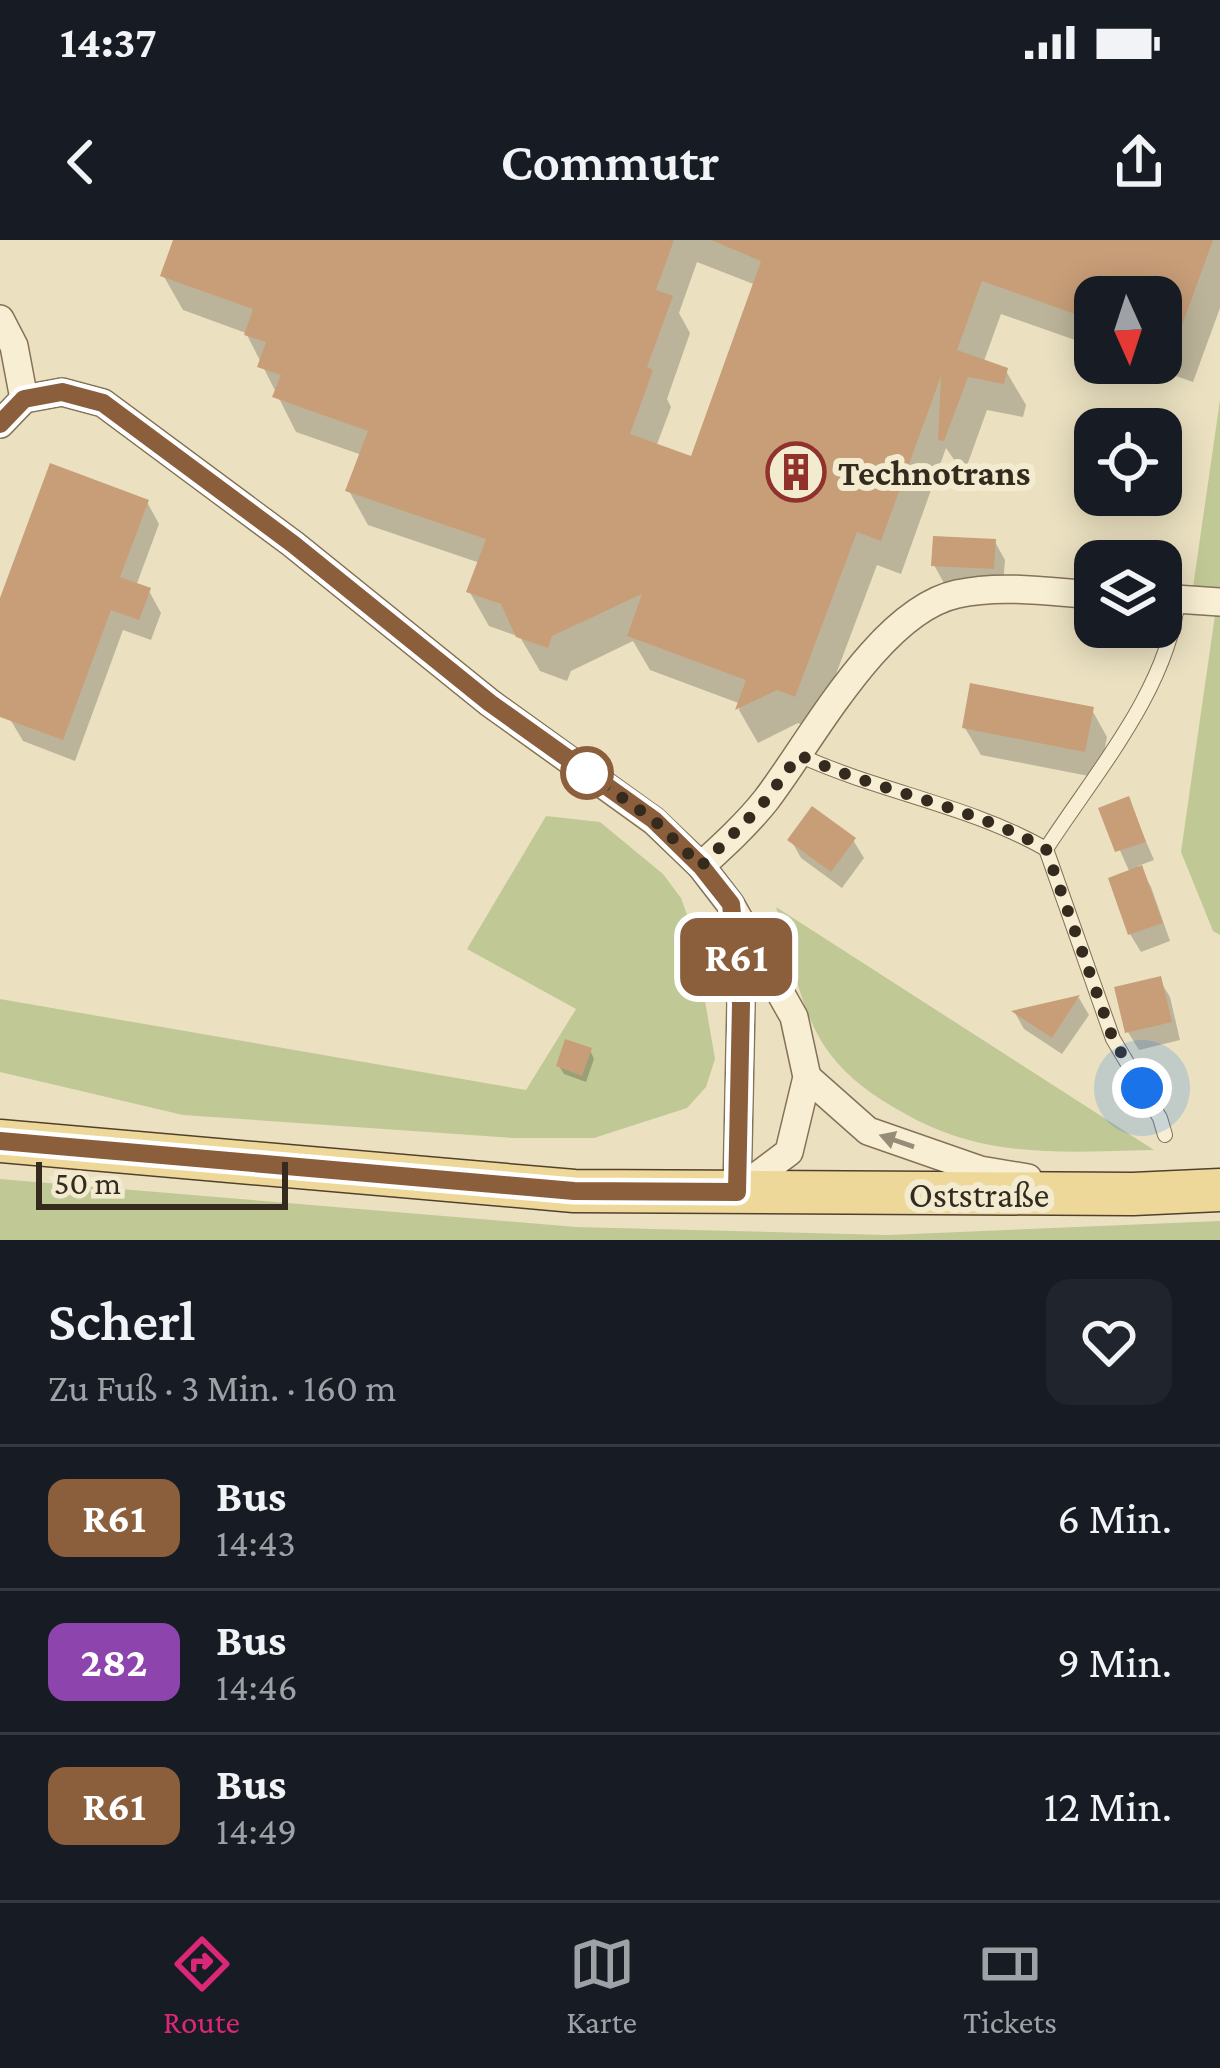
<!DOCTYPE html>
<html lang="de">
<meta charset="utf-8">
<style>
body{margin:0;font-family:"Crimson Pro",serif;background:#20242c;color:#f1f3f6;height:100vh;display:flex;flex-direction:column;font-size:45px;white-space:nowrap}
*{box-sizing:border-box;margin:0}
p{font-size:39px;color:#9ea1a6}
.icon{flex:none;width:66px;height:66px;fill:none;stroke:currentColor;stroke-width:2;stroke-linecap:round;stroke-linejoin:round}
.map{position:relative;height:1000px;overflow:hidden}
.side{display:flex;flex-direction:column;background:#171b24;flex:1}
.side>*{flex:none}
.badge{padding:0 24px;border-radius:18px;font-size:42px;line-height:78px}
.needle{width:78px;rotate:177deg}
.tools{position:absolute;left:1074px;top:36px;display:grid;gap:24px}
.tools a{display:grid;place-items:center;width:108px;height:108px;border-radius:24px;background:#171b24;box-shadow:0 6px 30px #0003;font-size:60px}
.scale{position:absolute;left:36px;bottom:30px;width:252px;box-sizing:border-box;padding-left:12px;border:6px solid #342a1d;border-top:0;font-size:33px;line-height:42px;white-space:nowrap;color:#342a1d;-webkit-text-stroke:9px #f3ebd0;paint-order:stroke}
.you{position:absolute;width:60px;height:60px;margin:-30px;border:9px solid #fff;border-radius:50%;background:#1a73e8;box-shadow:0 0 0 18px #1a73e833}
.map>.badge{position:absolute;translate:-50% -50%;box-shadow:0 0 0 6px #fff}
.round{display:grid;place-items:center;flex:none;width:126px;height:126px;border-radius:24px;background:#20242c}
.head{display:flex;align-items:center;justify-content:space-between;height:204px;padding:0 48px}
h1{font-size:57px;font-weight:600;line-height:90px}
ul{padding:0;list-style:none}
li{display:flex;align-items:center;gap:36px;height:144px;padding:0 48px;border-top:3px solid #363941}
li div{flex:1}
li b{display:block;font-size:45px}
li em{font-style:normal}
li .badge{min-width:132px;font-weight:700;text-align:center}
.status{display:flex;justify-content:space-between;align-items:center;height:84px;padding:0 60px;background:#171b24;direction:ltr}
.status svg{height:33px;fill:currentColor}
header{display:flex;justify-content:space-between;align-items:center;height:156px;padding:0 48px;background:#171b24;font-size:54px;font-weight:600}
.tab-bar{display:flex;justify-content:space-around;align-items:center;height:168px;border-top:3px solid #363941;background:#171b24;font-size:33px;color:#9ea1a6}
.tab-bar a{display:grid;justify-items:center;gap:6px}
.tab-bar .selected{color:#db2777}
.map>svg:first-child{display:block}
.green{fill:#c0c995}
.shadow{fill:#0003;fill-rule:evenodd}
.building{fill:#c89e78}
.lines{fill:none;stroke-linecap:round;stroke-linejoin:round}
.lane-casing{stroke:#847259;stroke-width:16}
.street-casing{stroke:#847259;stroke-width:30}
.primary-casing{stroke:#51402e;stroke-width:45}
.lane{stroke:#f7eed3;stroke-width:14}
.street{stroke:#f7eed3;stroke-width:27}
.primary{stroke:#eed899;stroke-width:42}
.oneway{fill:#968c78}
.line-casing{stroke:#fff;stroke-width:27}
.line{stroke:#8b5e3c;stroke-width:18}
.walk{stroke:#342a1d;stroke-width:12;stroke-dasharray:0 21.6}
.stop-dot{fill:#fff;stroke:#8b5e3c;stroke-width:6}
.labels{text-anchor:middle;stroke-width:12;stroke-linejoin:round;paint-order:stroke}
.poi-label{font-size:36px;font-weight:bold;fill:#342a1d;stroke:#f3ebd0;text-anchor:start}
.street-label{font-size:36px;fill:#342a1d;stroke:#f3ebd0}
</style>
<div class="status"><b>14:37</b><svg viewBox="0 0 49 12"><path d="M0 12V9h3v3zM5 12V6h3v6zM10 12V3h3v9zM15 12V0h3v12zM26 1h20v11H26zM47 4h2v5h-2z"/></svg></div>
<header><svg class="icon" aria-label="back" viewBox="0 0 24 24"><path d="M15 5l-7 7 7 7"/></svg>Commutr<svg class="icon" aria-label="share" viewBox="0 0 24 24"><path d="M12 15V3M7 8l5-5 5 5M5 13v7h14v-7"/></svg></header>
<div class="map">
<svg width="1220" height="1000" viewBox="0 0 1220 1000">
<rect width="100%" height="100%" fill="#ebe1c1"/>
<g class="green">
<path d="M1220 160V348L1193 347Z"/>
<path d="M1220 374V695L1213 691 1181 612 1215 375Z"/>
<path d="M546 576 600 582 663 634 681 658 693 691 715 819 706 847 687 868 594 898H513L183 875 0 832V759L526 850 576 769 467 709Z"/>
<path d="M776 667 1154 910C1063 912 984 920 902 872 875 857 849 839 830 814 800 775 791 713 776 667Z"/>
<path d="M0 939 576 987 888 995 1220 981V1000H0Z"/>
</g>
<g class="shadow">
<path d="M176 0H1220V68L1193 142 1139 123H1161V57H1095V107L1001 74 984 121 1006 131 1026 165 1023 177 987 170 964 234 946 208 901 334 877 325 815 490 798 483 758 503 739 470 741 464 650 430 633 401 571 431 567 441 540 431 520 397 489 386 469 351 480 323 368 285 349 251 362 215 296 192 246 93 183 70 163 35ZM697 22 756 45 692 220 656 207 671 167 667 159 690 93 679 73Z"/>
<path d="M147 262 159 284 136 346 149 351 161 373 151 400 123 390 75 521 23 501 10 479 0 422V366Z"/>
<path d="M995 302 1005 320 1003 346 944 343 934 325Z"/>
<path d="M1092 470 1107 497 1099 538 981 515 965 488Z"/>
<path d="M1128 560 1154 620 1138 626 1151 647 1170 701 1141 712 1130 694V633L1102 570Z"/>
<path d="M791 600H853L864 618 842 648 801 618Z"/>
<path d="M1159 739 1170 757 1180 800 1139 810 1128 792Z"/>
<path d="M1079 758 1089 775 1062 814 1024 789 1015 773Z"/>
<path d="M590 810 594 819 586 842 564 834 559 826Z"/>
</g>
<g class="building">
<path d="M173 0H674L656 50 673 56 647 127 653 130 630 194 691 216 761 21 711 0H1213L1164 135H1161V57H1095V81L982 41 957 110 1008 128 1004 144 968 137 944 201 938 200 941 136 881 301 857 292 795 457 777 450 735 470 746 440 627 396 642 354 552 396 548 408 516 397 501 364 466 352 486 299 345 251 368 191 272 157 281 135 257 127 266 102 244 95 253 69 160 36Z"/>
<path d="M50 223 149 260 120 337 151 348 139 380 111 370 63 500 0 477V358Z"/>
<path d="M933 296 996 299 994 329 931 326Z"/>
<path d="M970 443 1094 467 1085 512 962 488Z"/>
<path d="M1129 556 1146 602 1115 612 1098 568Z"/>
<path d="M812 566 856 598 831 632 787 600Z"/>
<path d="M1142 625 1163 683 1128 695 1108 638Z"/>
<path d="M1161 736 1172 782 1125 793 1114 747Z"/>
<path d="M1080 755 1052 798 1011 771Z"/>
<path d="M565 799 592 808 582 836 556 826Z"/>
</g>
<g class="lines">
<defs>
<g id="lane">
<path d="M799 515C879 552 969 565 1046 609L1113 799 1160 878 1165 895"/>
<path d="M1046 609C1095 533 1167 451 1178 359"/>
</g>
<g id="street">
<path d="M0 79 14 106 24 159"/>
<path d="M24 159 62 152 103 163 293 304 490 463 654 581 701 626 731 665 794 777 807 837 789 912 737 951"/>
<path d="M0 184 24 159"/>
<path d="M1161 358 1220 362"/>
<path d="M701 626C724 605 747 584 766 560 812 500 879 371 957 354 1001 344 1050 352 1095 355"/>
<path d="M732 675 741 763 737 952"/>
<path d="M807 837 868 891 980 930 1028 938"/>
</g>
<path id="primary" d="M0 901 574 951 1133 954 1220 950"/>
</defs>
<use href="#lane" class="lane-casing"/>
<use href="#street" class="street-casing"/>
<use href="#primary" class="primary-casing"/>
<use href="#lane" class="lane"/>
<use href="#street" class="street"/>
<use href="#primary" class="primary"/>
</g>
<defs><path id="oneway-solid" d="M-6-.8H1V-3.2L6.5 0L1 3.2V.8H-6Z" transform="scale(3)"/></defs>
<use class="oneway" href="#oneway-solid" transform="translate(897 901) rotate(-161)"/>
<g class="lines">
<defs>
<path id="line" d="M0 184 24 159 62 152 103 163 293 304 490 463 654 580 701 626 731 664 741 764 737 952 574 951 0 901"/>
</defs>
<use href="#line" class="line-casing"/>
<use href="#line" class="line"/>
<path class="walk" d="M587 533 654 580 701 626 761 566 799 515C879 552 969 565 1046 609L1113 799 1142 848"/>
</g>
<defs>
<symbol id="building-ring" viewBox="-11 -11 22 22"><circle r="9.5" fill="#f3ebd0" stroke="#90312c" stroke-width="1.5"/><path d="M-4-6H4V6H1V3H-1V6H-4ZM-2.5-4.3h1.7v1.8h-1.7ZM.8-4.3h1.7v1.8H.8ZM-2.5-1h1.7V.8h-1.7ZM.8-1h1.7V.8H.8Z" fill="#90312c"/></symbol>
</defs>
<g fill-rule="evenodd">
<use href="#building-ring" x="763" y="199" width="66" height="66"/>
</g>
<circle class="stop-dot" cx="587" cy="533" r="24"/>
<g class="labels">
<g class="poi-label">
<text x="838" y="245">Technotrans</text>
</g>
<g class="street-label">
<text x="979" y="967">Oststraße</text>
</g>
</g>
</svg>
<div class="tools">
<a><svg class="needle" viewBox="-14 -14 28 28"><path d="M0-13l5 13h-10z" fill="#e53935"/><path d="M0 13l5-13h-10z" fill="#9ea1a6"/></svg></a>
<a><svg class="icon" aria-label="locate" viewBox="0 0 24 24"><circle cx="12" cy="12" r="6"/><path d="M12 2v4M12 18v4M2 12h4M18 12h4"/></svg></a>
<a><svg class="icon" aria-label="layers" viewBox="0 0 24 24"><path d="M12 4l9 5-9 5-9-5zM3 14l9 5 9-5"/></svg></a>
</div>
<div class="scale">50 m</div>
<div class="you" style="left:1142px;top:848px"></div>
<b class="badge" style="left:736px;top:717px;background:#8b5e3c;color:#fff">R61</b>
</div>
<section class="side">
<div class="head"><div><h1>Scherl</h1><p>Zu Fuß · 3 Min. · 160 m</p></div><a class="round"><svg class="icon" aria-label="heart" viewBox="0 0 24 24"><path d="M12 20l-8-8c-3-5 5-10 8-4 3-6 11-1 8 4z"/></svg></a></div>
<ul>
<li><span class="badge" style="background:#8b5e3c;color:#fff">R61</span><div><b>Bus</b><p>14:43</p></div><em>6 Min.</em></li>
<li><span class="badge" style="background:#8e44ad;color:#fff">282</span><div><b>Bus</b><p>14:46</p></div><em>9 Min.</em></li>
<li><span class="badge" style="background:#8b5e3c;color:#fff">R61</span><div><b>Bus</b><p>14:49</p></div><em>12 Min.</em></li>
</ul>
</section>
<nav class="tab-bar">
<a class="selected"><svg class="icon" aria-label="directions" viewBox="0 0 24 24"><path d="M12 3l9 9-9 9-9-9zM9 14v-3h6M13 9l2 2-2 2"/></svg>Route</a>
<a><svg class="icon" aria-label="map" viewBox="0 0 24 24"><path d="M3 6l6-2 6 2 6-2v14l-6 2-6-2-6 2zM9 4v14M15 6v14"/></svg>Karte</a>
<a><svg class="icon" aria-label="tickets" viewBox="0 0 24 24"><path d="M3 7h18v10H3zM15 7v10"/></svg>Tickets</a>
</nav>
